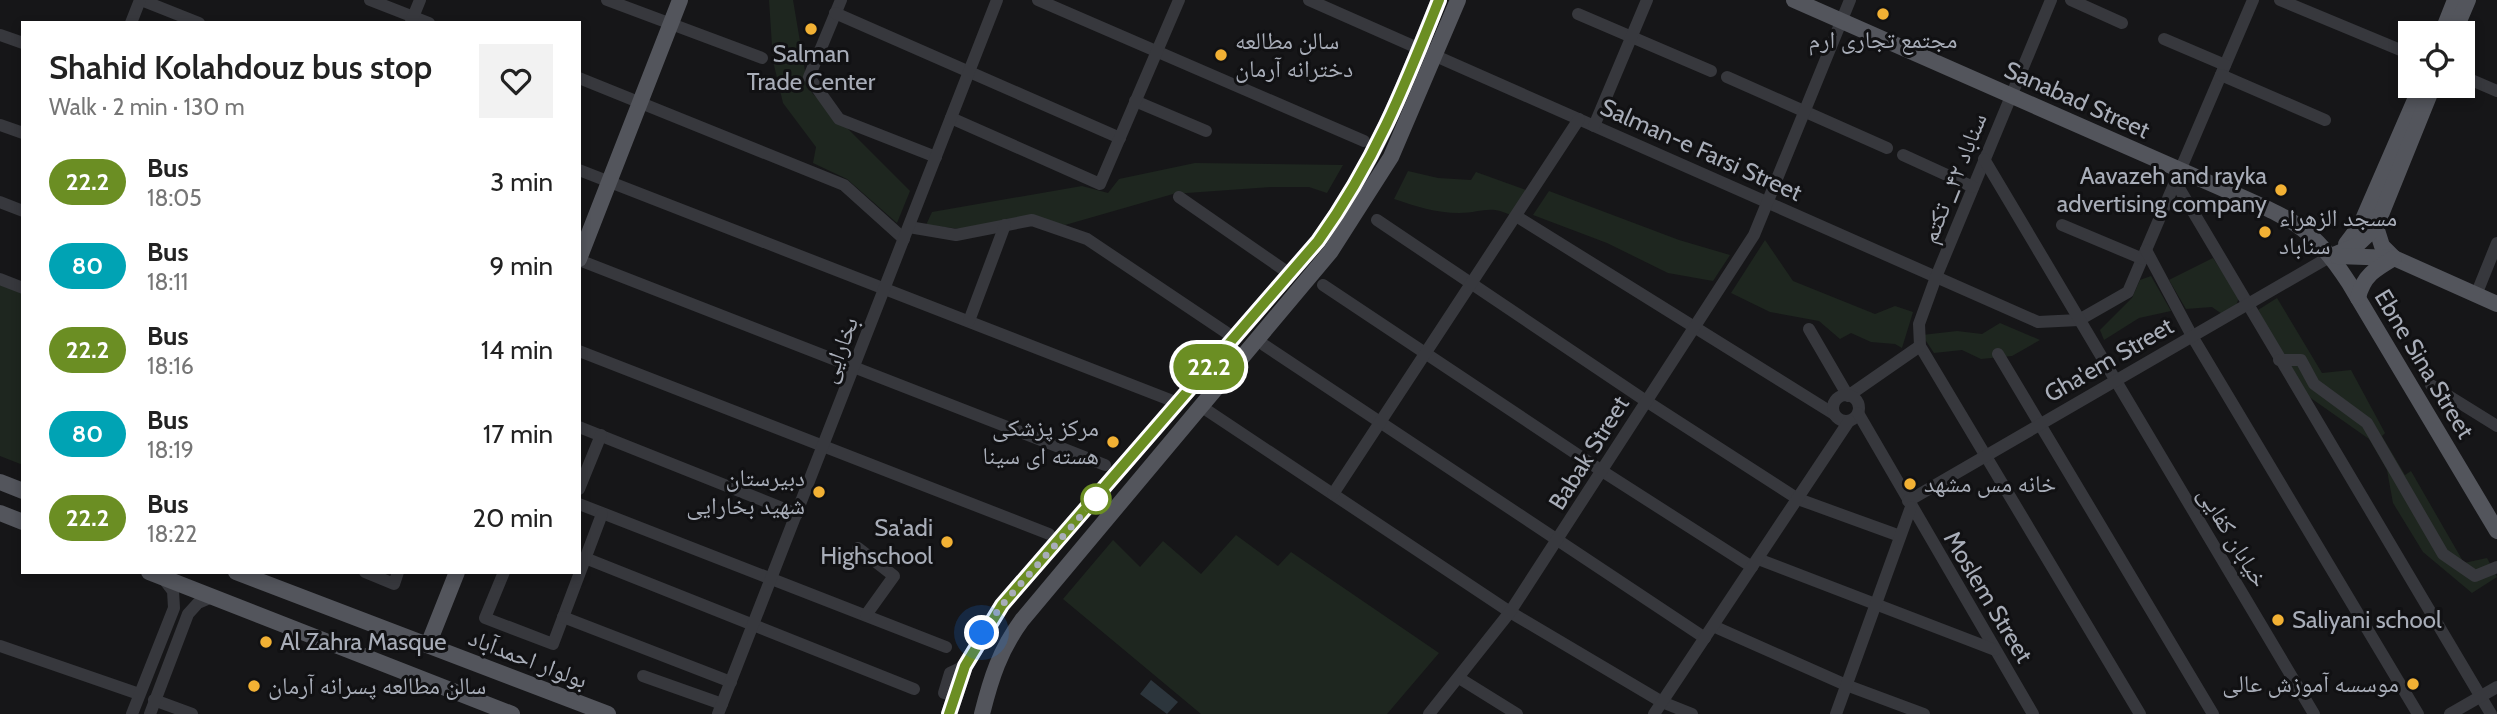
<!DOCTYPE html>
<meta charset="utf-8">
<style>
body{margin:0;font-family:Cabin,"Noto Naskh Arabic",sans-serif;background:#f2f2f2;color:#222;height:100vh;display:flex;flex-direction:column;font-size:26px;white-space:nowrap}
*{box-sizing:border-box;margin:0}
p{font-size:23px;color:#767676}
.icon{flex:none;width:38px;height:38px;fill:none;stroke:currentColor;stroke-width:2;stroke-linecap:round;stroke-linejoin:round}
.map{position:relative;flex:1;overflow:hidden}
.sheet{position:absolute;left:21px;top:21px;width:560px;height:553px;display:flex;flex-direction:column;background:#fff;border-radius:0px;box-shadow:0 4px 10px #0003}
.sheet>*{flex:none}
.badge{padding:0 14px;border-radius:23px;font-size:24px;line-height:46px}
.fabs{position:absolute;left:2398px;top:21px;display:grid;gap:14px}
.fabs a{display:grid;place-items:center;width:77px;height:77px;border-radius:0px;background:#fff;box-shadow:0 4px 10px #0003;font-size:35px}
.you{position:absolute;width:35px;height:35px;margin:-18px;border:5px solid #fff;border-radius:50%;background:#1a73e8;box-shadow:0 0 0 10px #1a73e833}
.map>.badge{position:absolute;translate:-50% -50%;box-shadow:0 0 0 4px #fff}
.round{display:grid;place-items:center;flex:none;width:74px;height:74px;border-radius:0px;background:#f2f2f2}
.head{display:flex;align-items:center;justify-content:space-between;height:119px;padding:0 28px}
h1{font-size:33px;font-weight:600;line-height:52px}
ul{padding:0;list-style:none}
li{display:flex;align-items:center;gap:21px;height:84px;padding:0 28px}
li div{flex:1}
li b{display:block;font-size:26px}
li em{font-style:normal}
li .badge{min-width:77px;font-weight:700;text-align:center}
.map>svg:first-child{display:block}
.green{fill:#1e261f}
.water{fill:#2c353c}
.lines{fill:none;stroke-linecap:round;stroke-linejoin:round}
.minor{stroke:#37383d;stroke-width:12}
.major{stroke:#53555c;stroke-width:16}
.line-casing{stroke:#fff;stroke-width:16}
.line{stroke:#6b8e23;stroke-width:10}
.walk{stroke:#a8adb8;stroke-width:7;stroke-dasharray:0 12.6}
.poi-dot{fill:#f2b134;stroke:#111113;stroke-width:2.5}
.stop-dot{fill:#fff;stroke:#6b8e23;stroke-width:3.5}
.labels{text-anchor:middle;stroke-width:6;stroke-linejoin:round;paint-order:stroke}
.poi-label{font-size:24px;fill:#a8adb8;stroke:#111113;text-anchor:start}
.street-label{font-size:24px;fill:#a8adb8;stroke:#111113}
</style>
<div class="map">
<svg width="2497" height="714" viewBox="0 0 2497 714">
<rect width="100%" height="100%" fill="#161618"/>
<g class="green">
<path d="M769 0H793L805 71 812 93 910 191 897 223 847 179 813 163 816 147 783 103 773 61Z"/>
<path d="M1195 163 1343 165 1327 193 1309 187H1271L1173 194 1065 225 1029 217 961 229 926 225 932 212 1082 186 1108 193 1119 179Z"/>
<path d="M1408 171 1438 178 1471 180 1476 172 1526 190 1512 216C1490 204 1482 213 1459 213 1436 213 1415 206 1394 199Z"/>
<path d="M1549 191 1679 240 1730 255 1713 281 1668 273 1607 243 1533 215Z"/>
<path d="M1765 240 1793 281 1875 314 1895 306 1913 312 1902 348 1895 344 1871 342 1851 333 1840 339 1819 321 1770 312 1731 293Z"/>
<path d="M2213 258 2239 297 2236 306 2222 314 2212 307 2186 309 2169 280Z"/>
<path d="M2151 276 2171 311 2139 318 2104 340 2100 330 2132 298 2140 280Z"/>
<path d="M0 283 23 292V465L0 456Z"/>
<path d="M2277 298 2322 373 2351 370 2385 433 2382 436 2405 475 2411 471 2464 563 2487 558 2497 577 2472 593 2423 552 2393 503 2387 470 2369 439 2305 394 2258 310Z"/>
<path d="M2000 323 2040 340 2012 356 1981 359 1962 350 1934 353 1922 335 1957 331 1982 334Z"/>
<path d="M1236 535 1278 566 1291 552 1439 653 1387 714H1201L1063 599 1113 540 1140 567 1163 541 1201 574Z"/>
</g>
<path class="water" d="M1151 680 1178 702 1167 714 1140 694Z"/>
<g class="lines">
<g class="minor">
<path d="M141 0 199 23"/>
<path d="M370 0 429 23"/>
<path d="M607 0 762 58"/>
<path d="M841 0 809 77 839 119 936 157"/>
<path d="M1038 0 1364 141"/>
<path d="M1309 0 2038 322 2079 320 2128 292 2253 0"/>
<path d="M2051 0 1936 277 1919 324 1920 346 2140 714"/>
<path d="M2071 0 2122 23"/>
<path d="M2280 0 2410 54"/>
<path d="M835 13 1120 138"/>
<path d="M1578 14 1711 71"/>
<path d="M411 22 420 0"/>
<path d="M131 23 140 0"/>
<path d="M0 35 23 43"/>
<path d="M2164 39 2225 65"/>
<path d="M2221 75 2325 120"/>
<path d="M2462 76 2497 91"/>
<path d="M1727 77 1887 148"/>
<path d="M579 78 844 185 904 239"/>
<path d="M1135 101 1206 131"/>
<path d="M951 118 1100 184 1179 0"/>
<path d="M0 125 23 133"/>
<path d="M1594 126 1647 0"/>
<path d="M1903 155 1973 187"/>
<path d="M1984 159 2314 714"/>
<path d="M579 170 1178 403"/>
<path d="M2176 183 2491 714"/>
<path d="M1179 197 1290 274"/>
<path d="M0 202 23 211"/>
<path d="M1516 216 1834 414"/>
<path d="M1377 220 1646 401 1798 499 1900 536"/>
<path d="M2062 225 2143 259"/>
<path d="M909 227 956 235 1032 220 1087 239 1227 333"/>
<path d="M2146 250 2192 336 2418 714"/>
<path d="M579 260 1105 465"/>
<path d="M0 279 23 288"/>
<path d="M1323 285 1602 471 1752 567"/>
<path d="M2476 295 2497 243"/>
<path d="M969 321 1005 225"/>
<path d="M1809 329 1848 396 1920 346"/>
<path d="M1264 345 1705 638"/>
<path d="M579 351 1049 534"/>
<path d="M1998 354 2213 714"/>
<path d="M2279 360H2301L2314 384 2367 423 2443 554 2475 576 2497 567"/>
<path d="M2431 385 2497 426"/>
<circle cx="1846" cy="408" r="13"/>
<path d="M1202 407 1510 612 1662 702 1692 714"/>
<path d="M1858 413 2033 714"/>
<path d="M579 427 797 514"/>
<path d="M579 489 601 435"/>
<path d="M1333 494 1579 119"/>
<path d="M1908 501 2331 256"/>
<path d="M579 504 946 647"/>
<path d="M858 548 894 576 866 615"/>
<path d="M585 558 914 689"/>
<path d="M1758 559 1995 650"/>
<path d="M365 572 394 584 398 572"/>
<path d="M504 572 485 618 553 644 602 514"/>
<path d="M563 617 731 682"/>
<path d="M1713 626 1846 685 1924 714"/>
<path d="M0 646 139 694"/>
<path d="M643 676 722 704"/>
<path d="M1459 678 1517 714"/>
<path d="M953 695 944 693 950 673 965 666"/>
<path d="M154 700 192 714"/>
<path d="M132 714 174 608 173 591 163 578"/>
<path d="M150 714 188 614 198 603 212 597"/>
<path d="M718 714 997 0"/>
<path d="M1429 714 1510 612 1754 235 1850 0"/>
<path d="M1654 714 1849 421"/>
<path d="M1836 714 1911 507"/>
<path d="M2450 714 2497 687"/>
</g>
<g class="major">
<path d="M1794 0 2228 191C2290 219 2311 224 2349 283L2497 531"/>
<path d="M2442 33 2455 0"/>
<path d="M2454 33 2468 0"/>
<path d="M2376 227 2382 246 2394 258 2497 304"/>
<path d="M2346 244 2361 224 2421 86"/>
<path d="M2331 256 2357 245 2376 227 2433 86"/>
<path d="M2337 256 2394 258"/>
<path d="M579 259 680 0"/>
<path d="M2358 298C2363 276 2375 269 2394 258"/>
<path d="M0 482 23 491"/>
<path d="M0 513 23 522"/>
<path d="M149 572 512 714"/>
<path d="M236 572 608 714"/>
<path d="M428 645 457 572"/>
<path d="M949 714 965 666 1002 605 1318 241C1374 165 1404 87 1439 0"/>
<path d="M982 714C991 678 1000 650 1022 620L1331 251 1391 157 1458 0"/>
</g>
</g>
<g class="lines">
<defs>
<path id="line" d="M949 714 965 666 1002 605 1318 241C1374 163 1404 88 1439 0"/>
</defs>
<use href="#line" class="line-casing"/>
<use href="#line" class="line"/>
<path class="walk" d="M982 633 1002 605 1096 499"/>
</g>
<g class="poi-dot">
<circle cx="1883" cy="14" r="7"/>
<circle cx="811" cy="29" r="7"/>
<circle cx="1221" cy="55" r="7"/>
<circle cx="2281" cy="190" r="7"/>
<circle cx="2265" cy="232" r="7"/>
<circle cx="1113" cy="442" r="7"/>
<circle cx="1910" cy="484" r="7"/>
<circle cx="819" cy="492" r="7"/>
<circle cx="947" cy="542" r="7"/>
<circle cx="2278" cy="620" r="7"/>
<circle cx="266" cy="642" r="7"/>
<circle cx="2413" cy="684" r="7"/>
<circle cx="254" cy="686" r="7"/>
</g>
<circle class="stop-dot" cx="1096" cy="499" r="14"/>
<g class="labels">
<g class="poi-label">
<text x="1883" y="48" text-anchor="middle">مجتمع تجاری ارم</text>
<text x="1235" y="49">سالن مطالعه<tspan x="1235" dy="28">دخترانه آرمان</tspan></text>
<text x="811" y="62" text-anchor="middle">Salman<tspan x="811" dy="28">Trade Center</tspan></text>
<text x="2267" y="184" text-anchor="end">Aavazeh and rayka<tspan x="2267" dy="28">advertising company</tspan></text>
<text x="2279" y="226">مسجد الزهراء<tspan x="2279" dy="28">سناباد</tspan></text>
<text x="1099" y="436" text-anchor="end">مرکز پزشکی<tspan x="1099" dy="28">هسته ای سینا</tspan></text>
<text x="805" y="486" text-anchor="end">دبیرستان<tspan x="805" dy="28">شهید بخارایی</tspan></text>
<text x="1924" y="492">خانه مس مشهد</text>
<text x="933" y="536" text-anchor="end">Sa'adi<tspan x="933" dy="28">Highschool</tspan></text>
<text x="2292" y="628">Saliyani school</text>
<text x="280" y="650">Al Zahra Masque</text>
<text x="2399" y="692" text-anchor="end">موسسه آموزش عالی</text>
<text x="268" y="694">سالن مطالعه پسرانه آرمان</text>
</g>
<g class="street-label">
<text transform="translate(2077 100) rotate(24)" y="8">Sanabad Street</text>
<text transform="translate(1701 150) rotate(24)" y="8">Salman-e Farsi Street</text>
<text transform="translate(1954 178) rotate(-68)" y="8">سناباد ۴۲_ تکتم</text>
<text transform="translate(839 350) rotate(-69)" y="8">بخارایی</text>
<text transform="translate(2109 360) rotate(-30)" y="8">Gha'em Street</text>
<text transform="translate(2424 364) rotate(59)" y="8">Ebne Sina Street</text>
<text transform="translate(1589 453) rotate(-58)" y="8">Babak Street</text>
<text transform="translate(2233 537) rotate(59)" y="8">خیابان کفایی</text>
<text transform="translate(1988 597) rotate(59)" y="8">Moslem Street</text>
<text transform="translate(528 659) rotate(21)" y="8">بولوار احمدآباد</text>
</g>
</g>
</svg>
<div class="fabs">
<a><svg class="icon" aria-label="locate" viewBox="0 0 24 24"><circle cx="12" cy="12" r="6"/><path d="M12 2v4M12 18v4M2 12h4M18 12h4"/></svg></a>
</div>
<div class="you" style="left:982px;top:633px"></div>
<b class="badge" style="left:1209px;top:367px;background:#6b8e23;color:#fff">22.2</b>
<section class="sheet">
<div class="head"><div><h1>Shahid Kolahdouz bus stop</h1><p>Walk · 2 min · 130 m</p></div><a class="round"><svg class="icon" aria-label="heart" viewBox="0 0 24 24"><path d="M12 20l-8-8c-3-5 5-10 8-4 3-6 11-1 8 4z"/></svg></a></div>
<ul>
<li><span class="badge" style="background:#6b8e23;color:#fff">22.2</span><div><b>Bus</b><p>18:05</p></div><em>3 min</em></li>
<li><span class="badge" style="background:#00a3b4;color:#fff">80</span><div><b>Bus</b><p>18:11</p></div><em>9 min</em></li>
<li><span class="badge" style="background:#6b8e23;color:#fff">22.2</span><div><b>Bus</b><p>18:16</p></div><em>14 min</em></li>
<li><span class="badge" style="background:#00a3b4;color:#fff">80</span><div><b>Bus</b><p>18:19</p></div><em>17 min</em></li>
<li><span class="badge" style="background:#6b8e23;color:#fff">22.2</span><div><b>Bus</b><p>18:22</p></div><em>20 min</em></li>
</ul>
</section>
</div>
